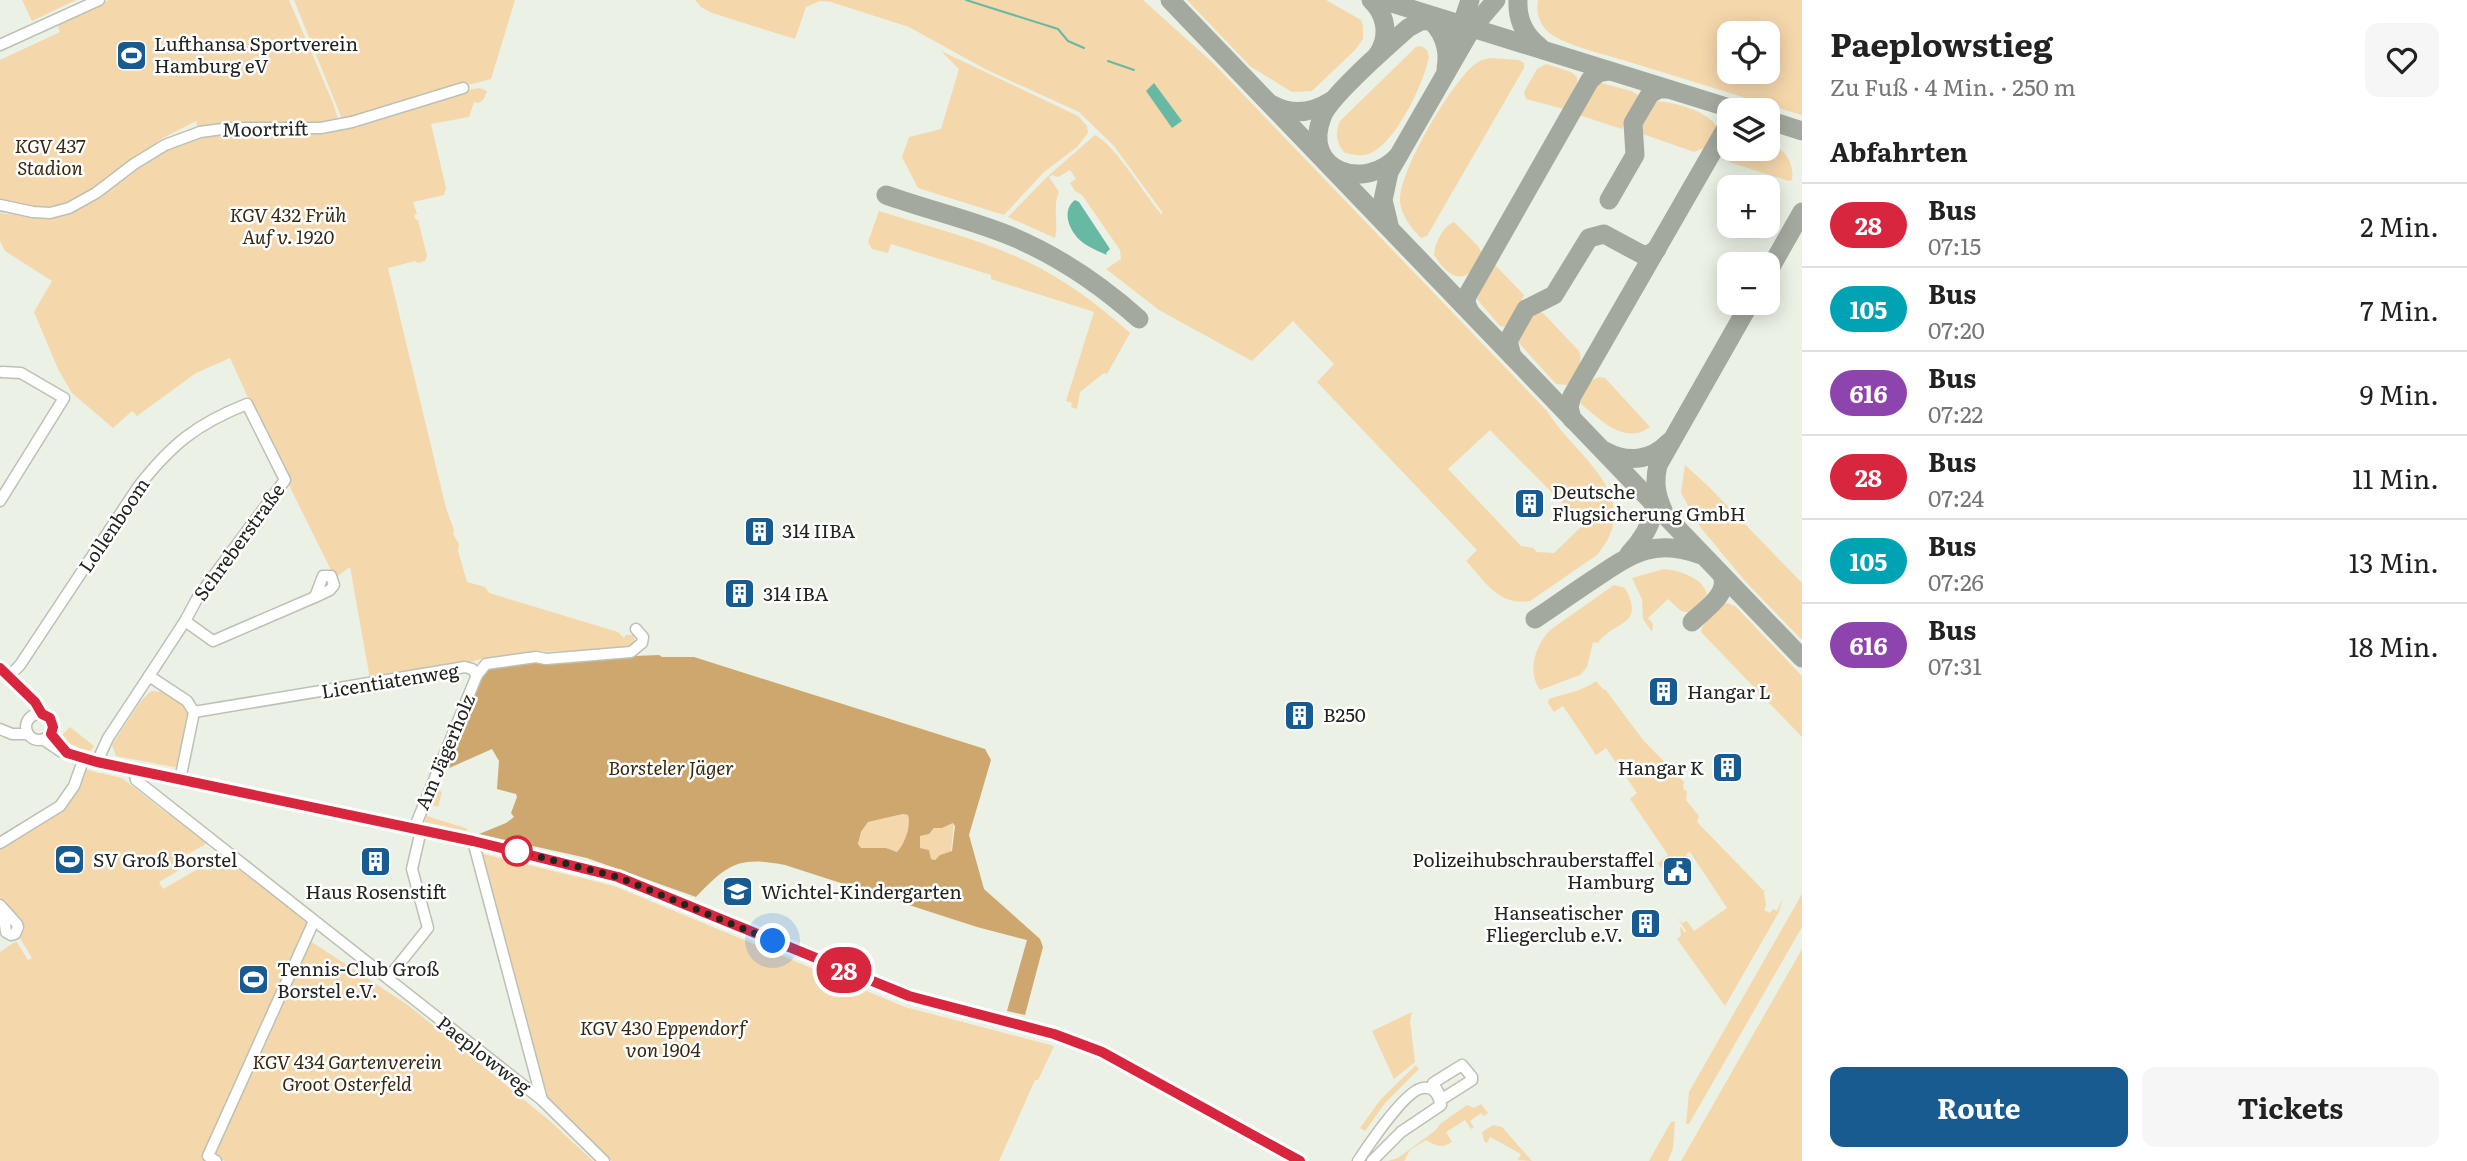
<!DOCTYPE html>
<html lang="de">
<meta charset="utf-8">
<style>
body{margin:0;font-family:Literata,serif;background:#f6f6f6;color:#222;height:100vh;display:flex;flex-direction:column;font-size:26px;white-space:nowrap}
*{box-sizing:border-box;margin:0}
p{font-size:23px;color:#767676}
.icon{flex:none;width:38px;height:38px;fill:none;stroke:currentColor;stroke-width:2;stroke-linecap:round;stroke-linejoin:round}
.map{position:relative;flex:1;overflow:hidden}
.sheet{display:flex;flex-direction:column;background:#fff;width:665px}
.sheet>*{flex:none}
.badge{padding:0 14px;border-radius:23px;font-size:24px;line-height:46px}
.controls{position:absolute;left:1717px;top:21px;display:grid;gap:14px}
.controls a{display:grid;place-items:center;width:63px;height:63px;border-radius:14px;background:#fff;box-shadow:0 4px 18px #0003;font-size:35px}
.you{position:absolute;width:35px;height:35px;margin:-18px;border:5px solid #fff;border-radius:50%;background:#1a73e8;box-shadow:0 0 0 10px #1a73e833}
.map>.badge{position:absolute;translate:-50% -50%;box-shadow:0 0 0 4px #fff}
h2{padding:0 28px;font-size:26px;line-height:63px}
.round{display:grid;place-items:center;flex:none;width:74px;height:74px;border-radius:14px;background:#f6f6f6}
.head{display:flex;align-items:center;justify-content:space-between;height:119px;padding:0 28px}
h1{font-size:33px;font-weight:700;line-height:52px}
.cta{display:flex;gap:14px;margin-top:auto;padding:14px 28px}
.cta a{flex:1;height:80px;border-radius:14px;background:#175b90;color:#fff;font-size:28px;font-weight:700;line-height:80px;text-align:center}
.cta a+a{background:#f6f6f6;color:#222}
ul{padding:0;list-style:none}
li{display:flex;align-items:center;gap:21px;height:84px;padding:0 28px;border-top:2px solid #e0e0e0}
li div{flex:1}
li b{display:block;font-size:26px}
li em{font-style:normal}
li .badge{min-width:77px;font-weight:700;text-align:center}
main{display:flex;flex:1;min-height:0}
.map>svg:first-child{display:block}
.green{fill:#f5d7ac;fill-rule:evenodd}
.forest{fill:#cea76e;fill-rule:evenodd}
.water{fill:#67b9a3}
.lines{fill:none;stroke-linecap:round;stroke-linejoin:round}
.stream{stroke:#67b9a3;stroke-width:2}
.taxiway{stroke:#a4a99f;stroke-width:19}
.minor-casing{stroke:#bcc1b6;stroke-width:13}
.minor{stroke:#fff;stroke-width:10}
.line-casing{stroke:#fff;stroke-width:16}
.line{stroke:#d7263d;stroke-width:10}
.walk{stroke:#22241f;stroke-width:7;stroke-dasharray:0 12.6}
.stop-dot{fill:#fff;stroke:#d7263d;stroke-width:3.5}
.labels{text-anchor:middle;stroke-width:5;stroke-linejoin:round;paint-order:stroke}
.poi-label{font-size:19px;fill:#22241f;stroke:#fff;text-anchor:start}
.street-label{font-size:19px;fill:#22241f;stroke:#fff}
.park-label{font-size:19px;font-style:italic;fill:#38280e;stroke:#fff}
</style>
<main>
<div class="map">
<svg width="1802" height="1161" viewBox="0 0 1802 1161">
<rect width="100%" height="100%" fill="#ebf1e4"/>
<g class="green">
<path d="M22 0H76L32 21Z"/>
<path d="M109 0H289L333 103 341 129 458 96 461 91 480 88 487 91 484 99 479 103 474 102 469 117 431 124 446 188 444 195 413 202 417 214 414 215 415 219 418 220 427 256 425 261 418 263 415 261 388 268 446 508 454 530 453 534 459 544 458 551 467 582 485 587 489 593 618 632 624 638 626 635H633L636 644 633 648 536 652 481 659 452 667 370 679 350 567 335 578 275 457 230 358 196 373 137 416 132 411 113 428 72 393 58 369 34 312 52 281 5 251 0 241V213L42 219 71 213 101 197 163 150 199 135 196 121 161 139 94 191 62 207 37 209 0 202V60L60 32 58 27 63 20Z"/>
<path d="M294 0H515L491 79 464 86 465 82 342 119Z"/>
<path d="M695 0H1143L1213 63 1547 411C1575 457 1647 495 1597 555L1530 601C1498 606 1486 582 1466 561L1477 550 1317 382 1334 364 1293 321 1252 361 1159 310 1106 269 1121 259 1120 250 1082 195 1075 191 1070 183 1076 179 1070 170 1058 177 1052 175 1049 177 1059 192C1052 207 1059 223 1055 238L1008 217 1048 176 1095 135C1114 144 1145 195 1161 214L1163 213 1114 146 1079 112 987 70 909 27 831 2 820 1 806 7 795 39 712 13 701 7ZM1150 88 1181 121 1172 127 1146 91ZM1490 430 1585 526 1581 527 1554 553 1537 552 1533 548 1521 546 1448 469Z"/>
<path d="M1187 0H1326L1361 20 1363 26V39L1355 50 1312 91 1292 92 1251 67Z"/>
<path d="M1538 0H1802V115C1743 97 1685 79 1626 61 1607 55 1559 44 1546 30 1539 22 1536 11 1538 0ZM1729 33H1768V72H1729Z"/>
<path d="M1421 46 1427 50 1429 57C1424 83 1397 139 1373 152 1364 157 1355 155 1345 153 1336 144 1335 132 1340 121L1416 47Z"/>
<path d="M941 51 1078 116 1087 126 1088 133 1077 147 1044 172 1004 215 918 188 902 157 909 137 941 129 959 69Z"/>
<path d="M1490 58 1519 60 1524 63V68L1427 236 1421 238C1411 228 1401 215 1400 201 1398 172 1452 82 1475 64 1479 61 1484 59 1490 58Z"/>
<path d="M1546 64 1571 72 1577 77V83L1564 109 1526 99 1524 92 1537 69Z"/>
<path d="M1601 83 1631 91 1638 95V101L1622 129 1579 115 1593 89Z"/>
<path d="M1655 101C1673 102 1706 110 1716 126L1707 147 1694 152 1637 132 1651 104Z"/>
<path d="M1729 140V149H1768V140C1783 149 1795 161 1792 180L1789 181 1729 162 1723 153Z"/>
<path d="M879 211C929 227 981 239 1028 262 1065 280 1099 305 1130 333L1107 374 1104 373 1080 392 1077 409 1071 407 1072 403 1066 401 1094 312 991 279V275L891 244 888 253 872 249 868 242Z"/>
<path d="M1454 222 1478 246 1482 253C1469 286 1451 282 1434 255 1434 244 1444 225 1454 222Z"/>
<path d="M1495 265 1524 295 1511 323 1505 327 1500 326 1477 299 1491 267Z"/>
<path d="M1538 311 1544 314 1579 351C1584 363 1576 377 1567 385L1556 384 1518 342V336L1532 312Z"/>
<path d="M1599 377 1605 378 1650 427C1625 446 1600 419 1581 404 1580 394 1589 380 1599 377Z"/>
<path d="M1685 465 1708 486 1802 583V640L1745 581 1701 528 1681 493Z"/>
<path d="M1664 569C1680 571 1702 577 1707 594L1690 613 1681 611 1668 599 1648 618 1653 624 1652 632 1643 619 1642 599 1632 578Z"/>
<path d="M1614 585 1625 588C1646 627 1614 620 1598 643L1593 642 1587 667 1580 675 1540 690C1527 671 1535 646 1550 630Z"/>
<path d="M1727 603 1735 606 1802 676V737L1701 632C1703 620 1716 607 1727 603Z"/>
<path d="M1596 681 1604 690 1605 689 1643 740 1685 783 1683 784 1684 790 1687 791 1686 800 1699 816 1697 822 1764 891 1768 888 1764 892 1766 905 1764 910 1770 913 1773 909 1777 911 1783 897 1779 912 1725 1006 1677 939 1681 936 1680 926 1685 933 1686 931 1677 917 1682 923 1687 921 1694 931 1727 908 1690 852 1686 854 1688 857 1669 870 1667 866 1661 868 1658 863 1668 855 1630 799 1637 793 1606 748 1596 755 1563 706 1554 712 1548 703 1549 699C1566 693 1581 692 1596 681Z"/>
<path d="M151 691C168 690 180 700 190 713L179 768 116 756 112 745 140 702Z"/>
<path d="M70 727 94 746 90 751C79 748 69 745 61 736Z"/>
<path d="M83 769 122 778 168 814 172 813 210 842 184 856 188 865 159 882 163 889 222 855 310 923 210 1161H0V952L16 941 28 960 32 958 18 935 16 917 0 897V846L61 809Z"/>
<path d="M434 788 442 792 438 807 432 805 427 816 468 829 466 831 425 822 424 815Z"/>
<path d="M903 814 908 815C911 827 905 843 897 852L886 848H861L858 845 861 833 868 822Z"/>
<path d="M954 823 951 852 942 854 935 860 931 859 929 850 919 848 920 836 929 834 934 828H942Z"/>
<path d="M479 853 614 886 905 1007 1054 1046 1038 1080H1035L999 1161H612L546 1099Z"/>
<path d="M1802 894V927L1689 1124H1686L1689 1092Z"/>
<path d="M310 941 408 1005 550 1121 593 1161H225L213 1154Z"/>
<path d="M1802 949V1161H1681L1689 1147Z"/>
<path d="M1412 1012 1410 1021 1415 1062 1394 1079 1372 1031Z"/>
<path d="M1416 1065 1419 1069 1385 1103 1365 1131 1360 1128 1381 1099Z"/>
<path d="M1481 1104 1488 1113 1484 1116 1481 1113 1470 1121 1474 1127 1471 1129 1465 1120 1446 1132 1452 1142C1441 1149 1436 1146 1426 1140L1410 1150 1404 1161H1388L1398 1158 1436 1130 1440 1124 1467 1105 1474 1108Z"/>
<path d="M1675 1121 1673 1148 1668 1161H1649L1671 1122Z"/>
<path d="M1493 1125 1502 1127 1532 1161 1518 1160 1521 1154 1490 1137 1487 1143 1484 1141 1482 1132Z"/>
</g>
<path class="forest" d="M659 655 662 657H694L985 749 991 760 969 835 984 889 1040 939 1043 947 1025 1015 1007 1011 1027 940 977 927 785 865C738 856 728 864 696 897L587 858 479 834 506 823 514 817 511 813 517 797 516 794 497 789 499 761 492 749 447 769 443 767 484 666 530 660ZM903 814 908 815C911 827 905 843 897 852L886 848H861L858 844 861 832 868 822ZM953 823 955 826 952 851 940 855 935 860 931 859 929 850 920 848V836L929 834 934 828H942Z"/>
<g class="water">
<path d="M1154 83 1182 121 1172 128 1146 91Z"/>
<path d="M1075 200 1079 202 1110 249 1106 253 1107 255C1098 251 1088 247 1081 241 1069 231 1061 210 1075 200Z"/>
</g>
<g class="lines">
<g class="stream">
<path d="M966 0 1058 29 1068 41 1084 48"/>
<path d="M1108 61 1134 70"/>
</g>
<g class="taxiway">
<path d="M1170 0 1802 658"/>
<path d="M1371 0C1386 14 1390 36 1378 54"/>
<path d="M1382 0 1736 110"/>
<path d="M1518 0C1517 20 1524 35 1540 47"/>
<path d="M1426 16C1443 30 1450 47 1446 69"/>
<path d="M1458 36 1470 0"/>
<path d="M1273 105C1293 116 1312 113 1331 101"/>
<path d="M1768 120 1802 131"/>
<path d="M1399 155C1365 193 1301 171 1322 117 1329 97 1390 44 1408 28L1421 21 1441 20"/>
<path d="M886 195C928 210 972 220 1013 237 1060 257 1101 285 1139 319"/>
<path d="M1609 200 1635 155 1633 123 1650 94 1659 89H1667"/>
<path d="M1389 225 1383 200 1389 172 1472 28 1496 0"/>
<path d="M1768 272 1802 212"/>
<path d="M1470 312 1466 303 1467 296 1590 80 1598 73 1609 71"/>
<path d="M1512 356 1508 341 1526 309 1554 295 1589 238 1604 234 1643 255 1650 254 1657 249"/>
<path d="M1572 419 1569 407 1572 396 1729 123"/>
<path d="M1605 451C1627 463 1651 461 1669 442"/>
<path d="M1663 510C1656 495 1654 482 1658 465L1750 303"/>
<path d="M1629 554C1644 538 1655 520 1655 498"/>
<path d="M1535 619C1555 606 1574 592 1594 579 1631 554 1655 537 1701 555"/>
<path d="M1692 622C1705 609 1730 594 1722 575"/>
</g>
<defs>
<g id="minor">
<path d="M0 45 99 0"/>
<path d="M0 205 33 212 50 213 69 208 96 193 134 164 165 145 200 132 230 128H321L352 122 463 88"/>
<path d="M0 501 64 398 21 373 2 372"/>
<path d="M323 576H331L334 585 330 590 315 597Z"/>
<path d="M185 621 213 641 315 597"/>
<path d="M0 668 35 702 42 714"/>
<path d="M8 677 20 665 138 487C171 445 196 424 247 404L285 480 198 597 185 621 149 676"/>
<path d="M194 712 465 667 472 669 477 675"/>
<circle cx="39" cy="727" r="13"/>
<path d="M0 729 12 734H28"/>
<path d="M44 740 60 751 97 762 511 850 618 877 909 996 1054 1034 1102 1052 1300 1161"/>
<path d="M97 762 108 738 149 676 187 701 194 712 180 780"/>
<path d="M134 770 136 780 542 1100 604 1161"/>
<path d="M414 829 477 675 486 664 536 657 546 659 631 652 642 643 643 637 636 629"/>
<path d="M473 841 542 1100"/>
<path d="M0 843 60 806 74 786 84 758"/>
<path d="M0 905 17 924 18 927 15 934 11 935 6 932 3 909"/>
<path d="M388 978 428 928 412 869 421 830"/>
<path d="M1462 1065 1472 1077V1080L1442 1099 1433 1083Z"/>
<path d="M216 1161 208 1156 314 921"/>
<path d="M1358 1161C1368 1146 1406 1089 1423 1088 1435 1086 1438 1096 1441 1105L1401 1132 1372 1161"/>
</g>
</defs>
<use href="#minor" class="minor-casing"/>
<use href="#minor" class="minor"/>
</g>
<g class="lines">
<defs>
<path id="line" d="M0 668 35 702 42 714 50 718 53 727 51 734 67 753 97 762 473 841 618 877 909 996 1054 1034 1102 1052 1300 1161"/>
</defs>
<use href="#line" class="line-casing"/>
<use href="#line" class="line"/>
<path class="walk" d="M517 851 618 877 773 941"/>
</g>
<defs>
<symbol id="stadium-square" viewBox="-11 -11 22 22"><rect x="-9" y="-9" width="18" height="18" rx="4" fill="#175b90" stroke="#fff"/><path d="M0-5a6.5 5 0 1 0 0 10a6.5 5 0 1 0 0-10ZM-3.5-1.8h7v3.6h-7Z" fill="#fff"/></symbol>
<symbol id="building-square" viewBox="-11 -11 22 22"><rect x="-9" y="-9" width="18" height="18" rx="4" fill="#175b90" stroke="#fff"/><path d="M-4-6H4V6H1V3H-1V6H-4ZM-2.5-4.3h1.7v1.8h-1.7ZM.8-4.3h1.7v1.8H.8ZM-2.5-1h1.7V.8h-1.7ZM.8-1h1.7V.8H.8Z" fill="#fff"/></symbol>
<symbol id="civic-square" viewBox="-11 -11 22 22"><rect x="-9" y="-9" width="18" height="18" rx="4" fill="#175b90" stroke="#fff"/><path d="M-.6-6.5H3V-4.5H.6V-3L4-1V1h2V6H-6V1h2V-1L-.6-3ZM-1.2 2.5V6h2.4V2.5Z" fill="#fff"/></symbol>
<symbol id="school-square" viewBox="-11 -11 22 22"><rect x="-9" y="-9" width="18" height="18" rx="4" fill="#175b90" stroke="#fff"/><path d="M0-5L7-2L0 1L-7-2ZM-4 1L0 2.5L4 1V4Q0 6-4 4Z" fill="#fff"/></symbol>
</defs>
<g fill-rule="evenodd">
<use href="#stadium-square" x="114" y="38" width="35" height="35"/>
<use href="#building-square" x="1512" y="486" width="35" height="35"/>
<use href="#building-square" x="742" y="514" width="35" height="35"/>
<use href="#building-square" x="722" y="576" width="35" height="35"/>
<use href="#building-square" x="1646" y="674" width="35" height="35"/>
<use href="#building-square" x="1282" y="698" width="35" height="35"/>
<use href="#building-square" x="1710" y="750" width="35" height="35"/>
<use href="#stadium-square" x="52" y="842" width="35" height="35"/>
<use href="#building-square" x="358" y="844" width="35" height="35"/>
<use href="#civic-square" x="1660" y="854" width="35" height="35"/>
<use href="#school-square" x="720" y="874" width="35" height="35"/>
<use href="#building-square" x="1628" y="906" width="35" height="35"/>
<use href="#stadium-square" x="236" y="962" width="35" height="35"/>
</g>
<circle class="stop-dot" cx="517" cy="851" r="14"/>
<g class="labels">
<g class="poi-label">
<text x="154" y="51">Lufthansa Sportverein<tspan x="154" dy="22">Hamburg eV</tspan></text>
<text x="1552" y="499">Deutsche<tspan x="1552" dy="22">Flugsicherung GmbH</tspan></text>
<text x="782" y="538">314 IIBA</text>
<text x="763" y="601">314 IBA</text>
<text x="1687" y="699">Hangar L</text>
<text x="1323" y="722">B250</text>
<text x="1704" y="775" text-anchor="end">Hangar K</text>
<text x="93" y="867">SV Groß Borstel</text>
<text x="1654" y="867" text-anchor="end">Polizeihubschrauberstaffel<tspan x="1654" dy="22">Hamburg</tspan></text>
<text x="376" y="899" text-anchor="middle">Haus Rosenstift</text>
<text x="761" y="899">Wichtel-Kindergarten</text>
<text x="1623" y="920" text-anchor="end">Hanseatischer<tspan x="1623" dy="22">Fliegerclub e.V.</tspan></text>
<text x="277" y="976">Tennis-Club Groß<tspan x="277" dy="22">Borstel e.V.</tspan></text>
</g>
<g class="street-label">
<text transform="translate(265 129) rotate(-1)" y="7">Moortrift</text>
<text transform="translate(114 525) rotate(-56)" y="7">Lollenboom</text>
<text transform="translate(239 542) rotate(-54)" y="7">Schreberstraße</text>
<text transform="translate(390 681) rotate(-9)" y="7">Licentiatenweg</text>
<text transform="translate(445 752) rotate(-67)" y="7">Am Jägerholz</text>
<text transform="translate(484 1055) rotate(38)" y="7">Paeplowweg</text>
</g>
<g class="park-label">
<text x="50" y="153">KGV 437<tspan x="50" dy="22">Stadion</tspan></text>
<text x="288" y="222">KGV 432 Früh<tspan x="288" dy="22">Auf v. 1920</tspan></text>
<text x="671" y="775">Borsteler Jäger</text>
<text x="663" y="1035">KGV 430 Eppendorf<tspan x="663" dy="22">von 1904</tspan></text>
<text x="347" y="1069">KGV 434 Gartenverein<tspan x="347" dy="22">Groot Osterfeld</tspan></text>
</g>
</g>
</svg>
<div class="controls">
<a><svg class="icon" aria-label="locate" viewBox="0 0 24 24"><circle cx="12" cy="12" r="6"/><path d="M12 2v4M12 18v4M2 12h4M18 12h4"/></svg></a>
<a><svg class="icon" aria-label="layers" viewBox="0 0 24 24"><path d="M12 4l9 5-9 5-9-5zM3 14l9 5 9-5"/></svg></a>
<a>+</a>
<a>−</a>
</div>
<div class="you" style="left:773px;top:941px"></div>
<b class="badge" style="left:844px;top:970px;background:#d7263d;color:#fff">28</b>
</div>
<section class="sheet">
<div class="head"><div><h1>Paeplowstieg</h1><p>Zu Fuß · 4 Min. · 250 m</p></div><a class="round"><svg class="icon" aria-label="heart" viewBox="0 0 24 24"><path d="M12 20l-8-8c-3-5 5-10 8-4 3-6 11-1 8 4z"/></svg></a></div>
<h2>Abfahrten</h2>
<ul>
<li><span class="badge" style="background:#d7263d;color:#fff">28</span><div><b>Bus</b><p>07:15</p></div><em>2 Min.</em></li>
<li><span class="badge" style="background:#00a3b4;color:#fff">105</span><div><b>Bus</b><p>07:20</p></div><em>7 Min.</em></li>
<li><span class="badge" style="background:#8e44ad;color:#fff">616</span><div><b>Bus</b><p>07:22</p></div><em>9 Min.</em></li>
<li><span class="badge" style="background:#d7263d;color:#fff">28</span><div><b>Bus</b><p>07:24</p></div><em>11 Min.</em></li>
<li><span class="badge" style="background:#00a3b4;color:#fff">105</span><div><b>Bus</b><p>07:26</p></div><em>13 Min.</em></li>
<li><span class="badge" style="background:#8e44ad;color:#fff">616</span><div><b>Bus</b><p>07:31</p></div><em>18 Min.</em></li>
</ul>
<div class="cta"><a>Route</a><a>Tickets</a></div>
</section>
</main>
